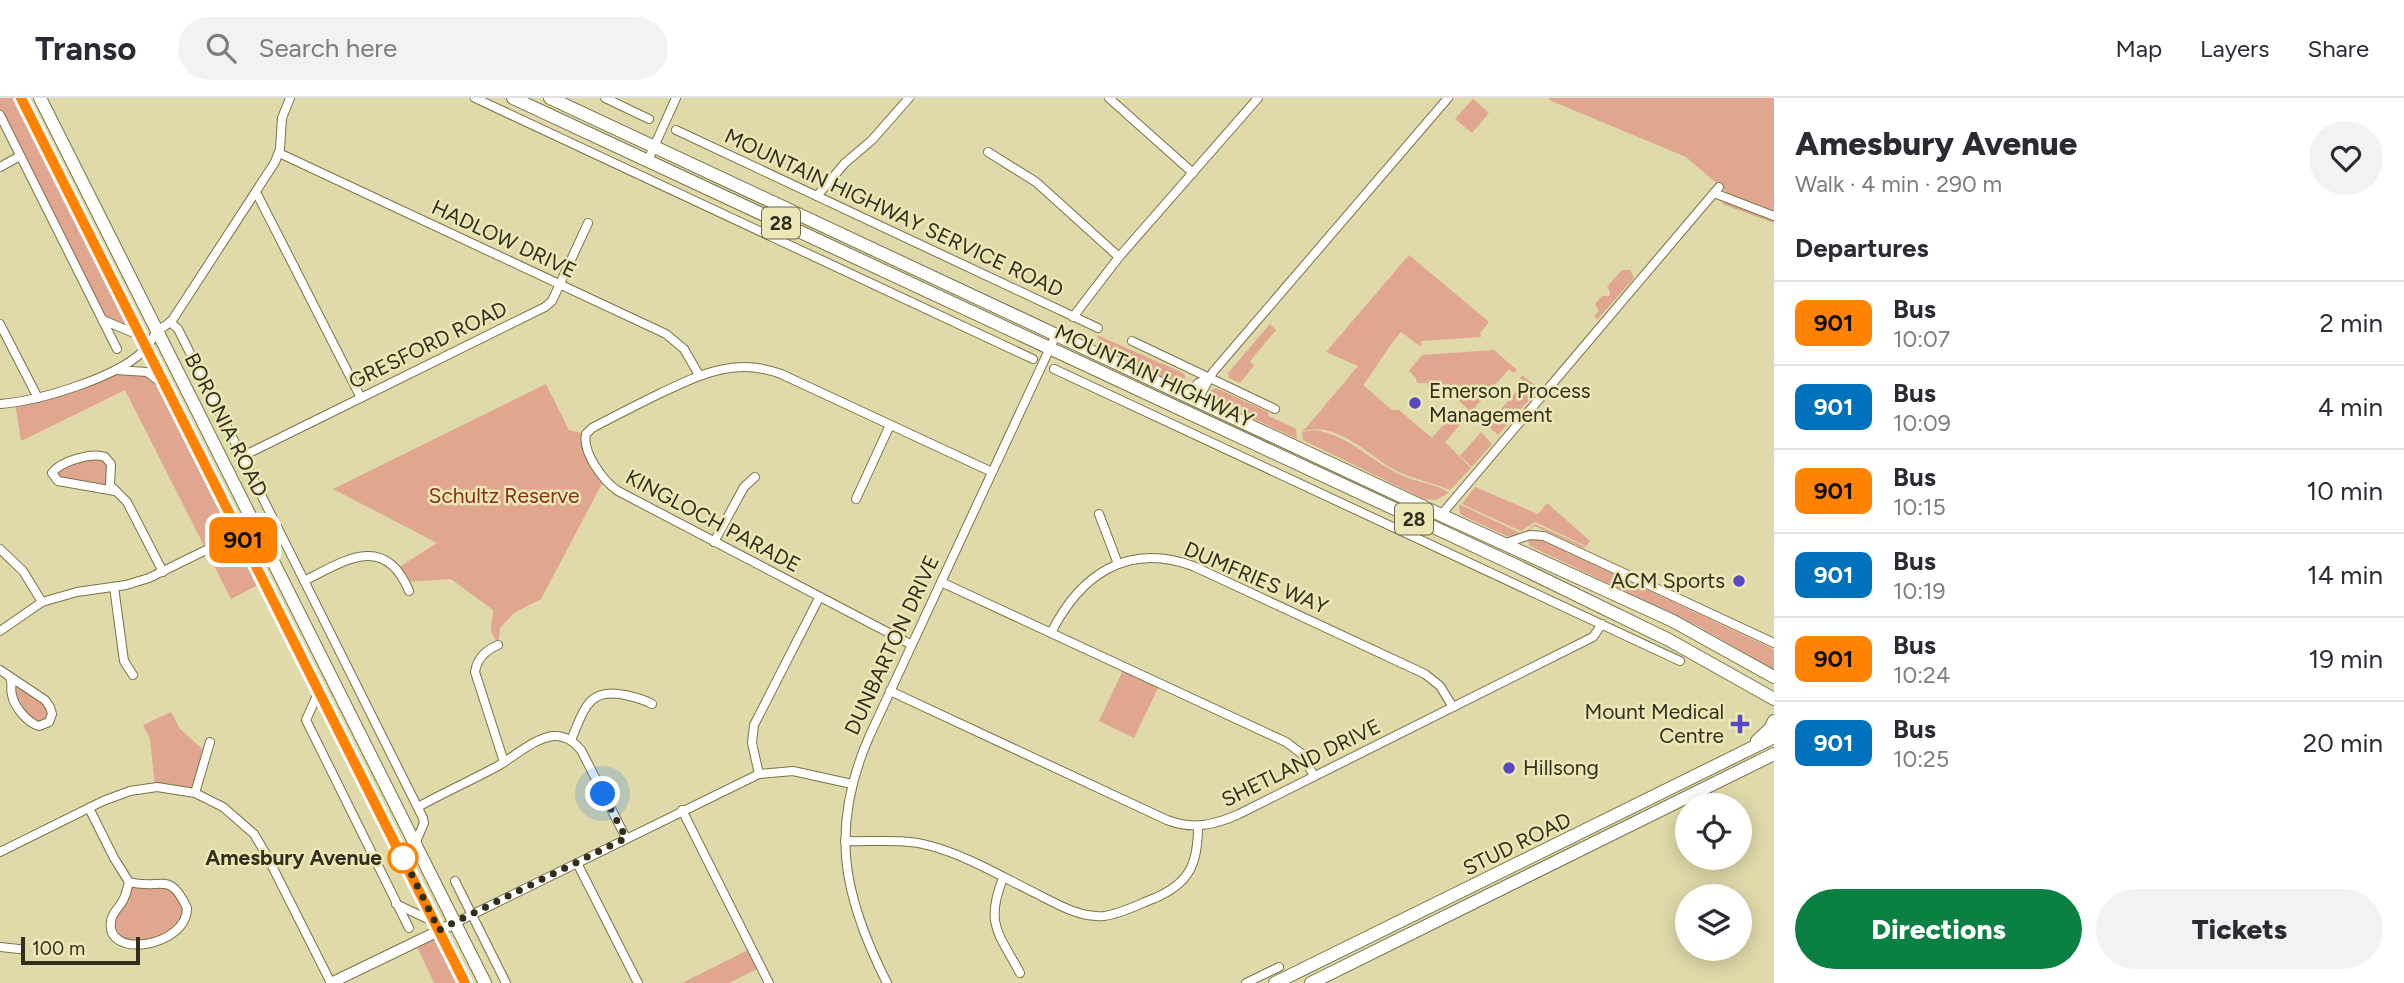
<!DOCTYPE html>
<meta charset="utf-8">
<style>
body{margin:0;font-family:Figtree,sans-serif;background:#f2f2f3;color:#2b2b33;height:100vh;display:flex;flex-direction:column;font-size:26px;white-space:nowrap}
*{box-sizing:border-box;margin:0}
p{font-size:23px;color:#7c7c81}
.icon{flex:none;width:38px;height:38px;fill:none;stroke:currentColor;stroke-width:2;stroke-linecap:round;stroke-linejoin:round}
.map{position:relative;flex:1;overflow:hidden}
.panel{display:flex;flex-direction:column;background:#fff;width:630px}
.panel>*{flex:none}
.badge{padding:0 14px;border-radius:10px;font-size:24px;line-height:46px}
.fabs{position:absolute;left:1675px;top:695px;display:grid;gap:14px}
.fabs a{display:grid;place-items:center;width:77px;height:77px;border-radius:50%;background:#fff;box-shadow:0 4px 18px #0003;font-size:35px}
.scale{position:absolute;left:21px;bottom:18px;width:119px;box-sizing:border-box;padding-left:7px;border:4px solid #312f1c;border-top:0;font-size:19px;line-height:24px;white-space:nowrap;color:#312f1c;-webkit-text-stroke:5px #ede7b7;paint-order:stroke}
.you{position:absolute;width:35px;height:35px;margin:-18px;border:5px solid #fff;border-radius:50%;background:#1a73e8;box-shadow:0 0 0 10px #1a73e833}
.map>.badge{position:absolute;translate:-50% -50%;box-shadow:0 0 0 4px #fff}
h2{padding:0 21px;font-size:26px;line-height:63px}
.round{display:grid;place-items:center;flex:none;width:74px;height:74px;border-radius:37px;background:#f2f2f3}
.summary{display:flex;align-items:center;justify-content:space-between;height:119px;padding:0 21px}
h1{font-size:33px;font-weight:800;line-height:52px}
.cta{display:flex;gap:14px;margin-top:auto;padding:14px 21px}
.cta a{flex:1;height:80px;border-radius:42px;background:#0b8043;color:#fff;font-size:28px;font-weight:800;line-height:80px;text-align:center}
.cta a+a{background:#f2f2f3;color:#2b2b33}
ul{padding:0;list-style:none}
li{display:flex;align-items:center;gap:21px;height:84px;padding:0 21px;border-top:2px solid #e1e1e2}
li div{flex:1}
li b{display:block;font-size:26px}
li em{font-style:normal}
li .badge{min-width:77px;font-weight:700;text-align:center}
header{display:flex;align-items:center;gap:42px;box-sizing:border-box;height:98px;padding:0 35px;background:#fff;border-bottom:2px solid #e1e1e2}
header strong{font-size:33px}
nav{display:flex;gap:38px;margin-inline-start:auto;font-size:24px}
.search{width:490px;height:63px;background:#f2f2f3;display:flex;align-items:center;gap:18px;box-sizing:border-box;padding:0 24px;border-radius:38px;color:#7c7c81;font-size:26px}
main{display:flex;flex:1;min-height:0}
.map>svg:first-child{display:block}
.green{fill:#e0a690}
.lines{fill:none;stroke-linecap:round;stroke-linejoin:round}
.street-casing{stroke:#797347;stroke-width:10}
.secondary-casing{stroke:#797347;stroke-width:12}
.primary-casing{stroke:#797347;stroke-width:14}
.street{stroke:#fff;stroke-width:8}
.secondary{stroke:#fff;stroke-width:10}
.primary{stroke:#fff;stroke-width:12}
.line-casing{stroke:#fff;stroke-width:16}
.line{stroke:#ff8200;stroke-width:10}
.walk{stroke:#312f1c;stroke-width:7;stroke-dasharray:0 12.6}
.poi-dot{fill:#554ac2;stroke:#ede7b7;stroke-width:2.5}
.stop-dot{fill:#fff;stroke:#ff8200;stroke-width:3.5}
.labels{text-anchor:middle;stroke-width:5;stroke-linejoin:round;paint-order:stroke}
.shield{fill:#ede7b7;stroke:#69664a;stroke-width:2}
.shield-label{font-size:19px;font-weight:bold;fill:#312f1c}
.street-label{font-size:21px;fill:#312f1c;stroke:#ede7b7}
.poi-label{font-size:21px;fill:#312f1c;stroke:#ede7b7;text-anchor:start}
.park-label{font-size:21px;fill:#813310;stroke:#ede7b7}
.stop-label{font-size:21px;font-weight:bold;fill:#312f1c;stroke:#ede7b7;text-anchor:end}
</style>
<header>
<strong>Transo</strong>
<div class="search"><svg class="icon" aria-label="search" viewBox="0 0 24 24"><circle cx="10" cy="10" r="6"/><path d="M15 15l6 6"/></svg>Search here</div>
<nav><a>Map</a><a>Layers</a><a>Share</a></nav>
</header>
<main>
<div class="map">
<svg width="1774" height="885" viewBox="0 0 1774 885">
<rect width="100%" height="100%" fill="#e0daaa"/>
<g class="green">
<path d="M0 0H21L141 238 103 222 0 17Z"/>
<path d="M1550 0H1774V125L1722 106 1730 97 1686 59 1549 2Z"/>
<path d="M1473 1 1489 15 1472 35 1455 21Z"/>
<path d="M1409 157 1489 224 1480 235 1481 239 1421 243V249L1401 234C1386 251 1377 269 1363 287L1392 312H1399L1432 340 1456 313 1465 321 1445 344 1471 370 1450 392C1435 386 1419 382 1403 376 1372 363 1341 322 1304 333L1302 332 1305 331 1358 268 1326 254Z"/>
<path d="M1622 172H1630L1634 180 1598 221 1594 218 1599 213 1595 206 1602 198H1609L1610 193 1607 189Z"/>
<path d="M1270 226 1276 232 1250 263 1254 268 1240 285 1229 280 1228 275Z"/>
<path d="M1097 237 1181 274 1185 277V284L1176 285C1155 275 1104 258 1097 237Z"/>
<path d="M1494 252 1517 272 1514 275 1509 271 1471 314 1446 291 1439 298 1428 290 1427 285H1417L1416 280 1409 273 1422 257Z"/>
<path d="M112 272 153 278 264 484 231 501 125 292 21 343 15 305 38 300Z"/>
<path d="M1522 277 1537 289 1538 292 1498 337 1487 327 1525 284 1520 280Z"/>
<path d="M546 286 569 332 586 336 585 341 604 382 541 501 514 515 500 530 498 547 491 533 493 512 451 481 405 484 396 471 437 445 333 391Z"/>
<path d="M1216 290 1268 314 1269 318 1296 331 1297 341 1212 301 1210 299V293Z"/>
<path d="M1315 332C1349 337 1373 365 1403 378 1418 385 1438 386 1449 395L1436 402 1424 401 1303 342 1302 334Z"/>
<path d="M1481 334 1492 346 1472 369 1460 358Z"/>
<path d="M93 357 108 362 111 389 58 383 52 375Z"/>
<path d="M1475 389 1538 416 1547 405 1590 443 1586 448 1535 424 1521 433 1462 406Z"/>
<path d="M1459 406 1522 436 1535 426 1586 449 1583 450 1535 428C1526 434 1518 439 1507 438L1463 418 1460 416Z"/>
<path d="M1528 441H1538L1546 444 1771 550 1774 552V571L1696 527 1534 450 1529 447Z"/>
<path d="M1124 570 1160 586 1134 640 1099 623Z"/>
<path d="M12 584 45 602 51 620 34 628 12 599Z"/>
<path d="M171 614 180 631 207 655 195 695 155 690 150 641 143 627Z"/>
<path d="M129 784 169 786 187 815 170 838 129 848 117 841 113 816Z"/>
<path d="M439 832 465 885H434L415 844Z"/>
<path d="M752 850 761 869 729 885H682Z"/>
</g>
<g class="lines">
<defs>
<g id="street">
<path d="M475 0 1033 261"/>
<path d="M605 0 649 21"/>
<path d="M1109 0 1193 75"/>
<path d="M0 17 117 251"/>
<path d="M676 32 1098 230"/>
<path d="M988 54 1036 84 1119 159"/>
<path d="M279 55 666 236 684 251 699 277"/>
<path d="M648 62 676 0"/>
<path d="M0 69 20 58"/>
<path d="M256 94 361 300"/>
<path d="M1714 95 1774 118"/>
<path d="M817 98 845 65 872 42 909 0"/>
<path d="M1073 219 1119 159 1258 0"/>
<path d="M103 222 141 238"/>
<path d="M170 224 178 231 423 720 424 725 415 746"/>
<path d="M0 226 38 300"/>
<path d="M1132 243 1275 311"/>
<path d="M1054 271 1680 563"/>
<path d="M116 272 147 274 159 283"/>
<path d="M1189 297 1198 285 1208 281"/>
<path d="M1198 301 1213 274 1448 0"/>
<path d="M0 306C38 303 122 279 147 249 151 245 152 239 156 235 160 230 168 227 173 221L275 64 280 51 282 20 290 0"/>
<path d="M241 359 545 209 552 203 588 125"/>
<path d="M115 393 58 383 52 375C61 363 92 354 105 359L111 366 110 387 127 404 163 474"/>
<path d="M856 401 890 327"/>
<path d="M1099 416 1118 466"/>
<path d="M1441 417 1719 89"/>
<path d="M714 444 744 389 755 379"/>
<path d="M1503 446 1530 437 1544 438 1774 545"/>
<path d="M0 451 23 473 42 504"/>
<path d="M304 483C345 462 385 435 409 493"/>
<path d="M941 484 1286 644 1302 656 1314 678"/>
<path d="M114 489 124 563 133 577"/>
<path d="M0 533 42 504 77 494 126 487 149 480 255 428"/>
<path d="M1051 535C1080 477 1127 444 1193 468L1425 576 1440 588 1453 609"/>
<path d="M498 547C486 552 477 561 475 574L504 664"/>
<path d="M912 547 618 393C603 383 582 354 586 336L592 330C615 318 638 306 661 295 701 276 736 259 781 276L992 374"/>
<path d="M0 572 45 602 50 609 52 616 49 624 39 628C28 625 14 609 12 597 10 590 13 586 10 579"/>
<path d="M319 593 306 622 409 830"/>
<path d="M890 593 1167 722C1192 732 1215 727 1239 716L1593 539 1602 526"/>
<path d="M571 642C584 613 587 589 625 597 635 599 643 601 652 606"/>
<path d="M759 676 752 645 754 627 819 500"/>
<path d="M195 695 210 644"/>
<path d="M418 709C443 695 470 683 496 669 513 660 532 641 553 638 565 637 573 643 581 652L626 740"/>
<path d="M89 710 114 760 129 784C161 793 169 771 187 810 187 849 105 862 111 823 112 815 118 811 122 804 126 798 127 791 129 784"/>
<path d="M682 712 769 885"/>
<path d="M845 743C873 744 904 740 931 748 968 758 1004 780 1039 797 1059 807 1080 820 1104 818 1121 816 1139 806 1155 800 1190 785 1198 765 1198 728"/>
<path d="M0 754 103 703 130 693 157 689 195 695 223 709 254 736 267 758 331 885"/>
<path d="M577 765 638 885"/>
<path d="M1003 780C985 826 998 834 1020 875"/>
<path d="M455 783 506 885"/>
<path d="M396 806 432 823"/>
<path d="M455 825 759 676 793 673 852 686"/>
<path d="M0 849 19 851"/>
<path d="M887 885C843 798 829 731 869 639L1056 237"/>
<path d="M1246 885 1279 869"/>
</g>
<path id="secondary" d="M331 885 455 825"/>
<g id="primary">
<path d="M21 0 465 885"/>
<path d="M40 0 485 885"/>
<path d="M513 0 1517 468 1669 542 1774 601"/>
<path d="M550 0 1441 417 1673 523 1774 579"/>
<path d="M1757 643 1770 631 1774 623"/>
<path d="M1275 885 1774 639"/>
<path d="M1311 885 1774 656"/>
</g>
</defs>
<use href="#street" class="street-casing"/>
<use href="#secondary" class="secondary-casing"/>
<use href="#primary" class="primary-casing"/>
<use href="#street" class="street"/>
<use href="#secondary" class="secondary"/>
<use href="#primary" class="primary"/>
</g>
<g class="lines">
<defs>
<path id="line" d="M21 0 465 885"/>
</defs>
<use href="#line" class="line-casing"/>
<use href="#line" class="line"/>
<path class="walk" d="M403 760 402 757 439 832 626 740 603 696"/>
</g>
<g class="poi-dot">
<circle cx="1415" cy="305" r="7"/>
<circle cx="1739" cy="483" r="7"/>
<path d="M1736.5 615.5h7v7h7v7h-7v7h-7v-7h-7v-7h7z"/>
<circle cx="1509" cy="670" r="7"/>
</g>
<circle class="stop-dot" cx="403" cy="760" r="14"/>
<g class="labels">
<g class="shield">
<rect x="762" y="109.5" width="38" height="31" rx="5"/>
<rect x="1395" y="405.5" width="38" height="31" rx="5"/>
</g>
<g class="shield-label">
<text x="781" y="132">28</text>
<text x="1414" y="428">28</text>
</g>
<g class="street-label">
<text transform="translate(894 115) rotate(25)" y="7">MOUNTAIN HIGHWAY SERVICE ROAD</text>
<text transform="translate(504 141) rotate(25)" y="7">HADLOW DRIVE</text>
<text transform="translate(428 247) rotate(-26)" y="7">GRESFORD ROAD</text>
<text transform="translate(1154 278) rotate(25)" y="7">MOUNTAIN HIGHWAY</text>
<text transform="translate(226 327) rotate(63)" y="7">BORONIA ROAD</text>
<text transform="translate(713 423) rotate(28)" y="7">KINGLOCH PARADE</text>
<text transform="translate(1256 480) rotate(23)" y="7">DUMFRIES WAY</text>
<text transform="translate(892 547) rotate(-65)" y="7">DUNBARTON DRIVE</text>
<text transform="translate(1301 665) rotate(-26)" y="7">SHETLAND DRIVE</text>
<text transform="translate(1517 746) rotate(-26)" y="7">STUD ROAD</text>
</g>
<g class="poi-label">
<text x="1429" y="300">Emerson Process<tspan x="1429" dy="24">Management</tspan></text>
<text x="1725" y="490" text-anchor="end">ACM Sports</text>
<text x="1724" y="621" text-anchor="end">Mount Medical<tspan x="1724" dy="24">Centre</tspan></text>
<text x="1523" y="677">Hillsong</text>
</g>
<g class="park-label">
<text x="504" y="405">Schultz Reserve</text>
</g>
<g class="stop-label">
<text x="382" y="767">Amesbury Avenue</text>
</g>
</g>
</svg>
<div class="fabs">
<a><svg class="icon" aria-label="locate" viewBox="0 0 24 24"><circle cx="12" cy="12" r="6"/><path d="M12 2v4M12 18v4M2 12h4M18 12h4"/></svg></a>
<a><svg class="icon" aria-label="layers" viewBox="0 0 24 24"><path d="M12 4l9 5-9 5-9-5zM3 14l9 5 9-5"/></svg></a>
</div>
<div class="scale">100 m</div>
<div class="you" style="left:603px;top:696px"></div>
<b class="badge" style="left:243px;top:442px;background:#ff8200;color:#111">901</b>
</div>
<section class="panel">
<div class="summary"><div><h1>Amesbury Avenue</h1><p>Walk · 4 min · 290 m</p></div><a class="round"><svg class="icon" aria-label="heart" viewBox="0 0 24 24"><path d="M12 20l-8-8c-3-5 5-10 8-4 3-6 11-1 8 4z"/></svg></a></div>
<h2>Departures</h2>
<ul>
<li><span class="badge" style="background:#ff8200;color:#111">901</span><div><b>Bus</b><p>10:07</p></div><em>2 min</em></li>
<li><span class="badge" style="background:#0072bc;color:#fff">901</span><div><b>Bus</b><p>10:09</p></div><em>4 min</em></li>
<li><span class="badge" style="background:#ff8200;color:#111">901</span><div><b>Bus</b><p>10:15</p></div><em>10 min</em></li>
<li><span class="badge" style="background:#0072bc;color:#fff">901</span><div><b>Bus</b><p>10:19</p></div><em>14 min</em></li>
<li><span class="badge" style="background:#ff8200;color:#111">901</span><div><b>Bus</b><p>10:24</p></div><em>19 min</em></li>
<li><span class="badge" style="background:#0072bc;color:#fff">901</span><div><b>Bus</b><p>10:25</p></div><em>20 min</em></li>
</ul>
<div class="cta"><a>Directions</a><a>Tickets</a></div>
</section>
</main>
